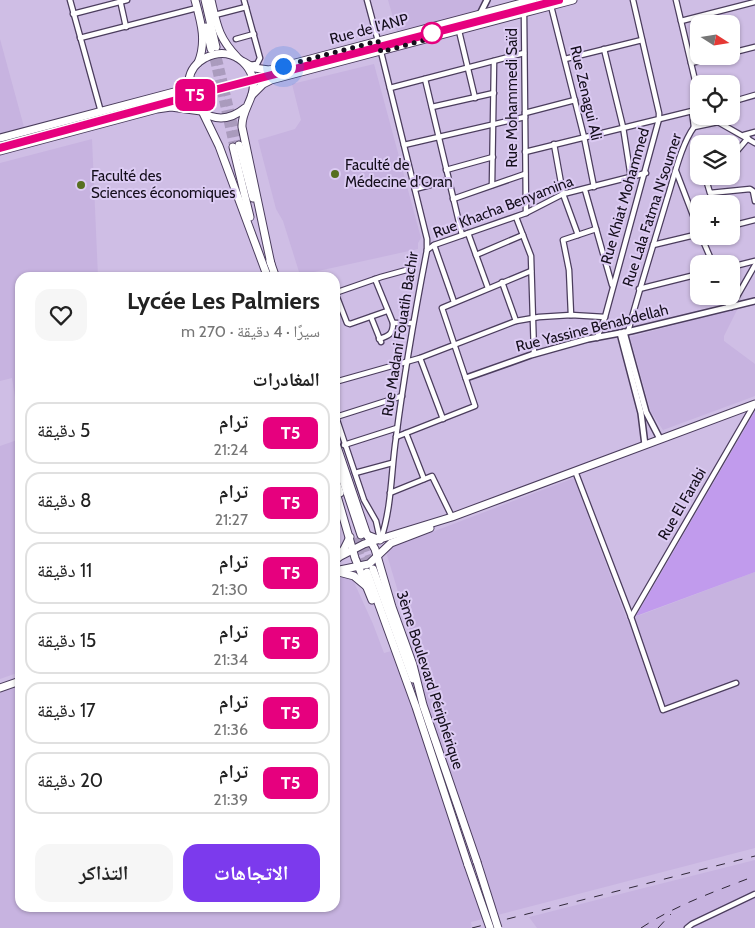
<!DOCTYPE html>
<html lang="ar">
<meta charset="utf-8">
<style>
body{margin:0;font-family:Cabin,"Noto Naskh Arabic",sans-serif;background:#f6f6f6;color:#222;direction:rtl;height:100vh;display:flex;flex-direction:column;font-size:19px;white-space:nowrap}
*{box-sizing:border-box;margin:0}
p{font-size:16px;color:#767676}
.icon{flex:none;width:28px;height:28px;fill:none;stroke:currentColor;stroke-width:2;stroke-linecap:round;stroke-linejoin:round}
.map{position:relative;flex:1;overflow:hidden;direction:ltr}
.side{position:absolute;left:15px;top:272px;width:325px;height:640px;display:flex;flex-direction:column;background:#fff;border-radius:15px;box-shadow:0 1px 4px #0004;direction:rtl}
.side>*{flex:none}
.badge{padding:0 10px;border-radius:8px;font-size:18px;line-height:32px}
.needle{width:32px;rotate:102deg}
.tools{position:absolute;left:690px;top:15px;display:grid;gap:10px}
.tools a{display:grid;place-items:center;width:50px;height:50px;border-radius:10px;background:#fff;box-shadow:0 1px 4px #0004;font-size:25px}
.you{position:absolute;width:25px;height:25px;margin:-12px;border:4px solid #fff;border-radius:50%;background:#1a73e8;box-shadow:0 0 0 8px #1a73e833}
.map>.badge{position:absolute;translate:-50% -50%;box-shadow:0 0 0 2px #fff}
h2{padding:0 20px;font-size:19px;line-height:45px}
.round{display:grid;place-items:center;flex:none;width:52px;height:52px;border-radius:15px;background:#f6f6f6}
.summary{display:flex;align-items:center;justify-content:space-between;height:85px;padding:0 20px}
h1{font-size:24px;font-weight:700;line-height:38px}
.primary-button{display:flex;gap:10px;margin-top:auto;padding:10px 20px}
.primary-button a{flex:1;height:58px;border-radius:15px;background:#7c3aed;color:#fff;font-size:20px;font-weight:700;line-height:58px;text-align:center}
.primary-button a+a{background:#f6f6f6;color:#222}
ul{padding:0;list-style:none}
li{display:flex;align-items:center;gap:15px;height:62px;margin:0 10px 8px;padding:0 10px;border:2px solid #e0e0e0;border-radius:15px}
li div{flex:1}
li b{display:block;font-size:19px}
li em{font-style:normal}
li .badge{min-width:55px;font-weight:700;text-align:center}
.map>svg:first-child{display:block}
.built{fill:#c7b3e0}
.green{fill:#c19bed}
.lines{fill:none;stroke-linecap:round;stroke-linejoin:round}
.trunk-tunnel{stroke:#aa9bbd;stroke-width:7;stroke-dasharray:7 3.5;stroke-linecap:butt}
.minor-casing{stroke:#4b3d5d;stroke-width:7}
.tertiary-casing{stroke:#4b3d5d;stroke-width:8}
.primary-casing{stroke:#4b3d5d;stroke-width:9}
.trunk-casing{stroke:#4b3d5d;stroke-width:9}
.minor{stroke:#fff;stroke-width:4.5}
.tertiary{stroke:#fff;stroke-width:5}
.primary{stroke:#fff;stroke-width:7}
.trunk{stroke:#fff;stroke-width:7}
.tram{stroke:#2e2637;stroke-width:1}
.rail{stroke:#2e2637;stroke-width:1;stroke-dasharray:9 9;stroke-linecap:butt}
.trunk-bridge-casing{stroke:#4b3d5d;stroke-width:9;stroke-linecap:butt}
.trunk-bridge{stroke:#fff;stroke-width:7}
.line-casing{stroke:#fff;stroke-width:11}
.line{stroke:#e6007e;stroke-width:8}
.walk{stroke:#140e1b;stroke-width:5;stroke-dasharray:0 9}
.stop-dot{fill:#fff;stroke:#e6007e;stroke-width:2.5}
.poi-dot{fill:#576f20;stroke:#dccbf3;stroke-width:2}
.labels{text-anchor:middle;stroke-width:4;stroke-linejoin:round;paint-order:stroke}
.street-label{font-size:15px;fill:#140e1b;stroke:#dccbf3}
.poi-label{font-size:15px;fill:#140e1b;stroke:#dccbf3;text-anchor:start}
</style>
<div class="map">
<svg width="755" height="928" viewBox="0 0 755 928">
<rect width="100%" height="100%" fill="#cfbee5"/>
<g class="built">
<path d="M388 0H483L476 13 397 31Z"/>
<path d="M0 39 24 127 0 133Z"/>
<path d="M374 64 421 238 418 243V249L300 275 283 221 276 209 258 140 295 129 301 120 292 84Z"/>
<path d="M92 139 98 277 20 278V429L12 378 0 381V163Z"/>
<path d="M738 308 724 336V341L755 364V396L663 430 651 412 630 337Z"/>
<path d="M20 439V672L0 679V446Z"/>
<path d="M574 478 627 620 755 572V848L471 922 472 928H0V693L20 686V908H335V576L349 577 353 580 373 624 384 653 414 645 387 555 390 548Z"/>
<path d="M755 860V928H537L529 917Z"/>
</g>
<path class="green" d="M755 411V572L636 616Z"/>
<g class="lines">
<g class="trunk-tunnel">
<path d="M216 48 239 145"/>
<path d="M211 49 233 147"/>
<path d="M361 535 372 567"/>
<path d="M355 538 367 572"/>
</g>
<defs>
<g id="minor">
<path d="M70 0 101 112"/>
<path d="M120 0 126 27"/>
<path d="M244 0 260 58 257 64 250 65"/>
<path d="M367 0 381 52 427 239V250C415 312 404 375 396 438 391 471 392 506 381 539"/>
<path d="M676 0 699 97"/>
<path d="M551 6 584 137 594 187"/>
<path d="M524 13 526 213"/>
<path d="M73 14 127 0"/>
<path d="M215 15 246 7"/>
<path d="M681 21 755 2"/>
<path d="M459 31 475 98"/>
<path d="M80 38 197 8"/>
<path d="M236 39 254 34"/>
<path d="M604 49 623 127 631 178"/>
<path d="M731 53 755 47"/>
<path d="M565 59 642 40"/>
<path d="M691 63 720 56"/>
<path d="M425 79 462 235"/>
<path d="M390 88 524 53"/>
<path d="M731 102 755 95"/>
<path d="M432 107 494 93"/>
<path d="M699 110 692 111 694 127 718 122V116"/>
<path d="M525 113 575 100"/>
<path d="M718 122 755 143"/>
<path d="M744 135 755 132"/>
<path d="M554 144 563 194 578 235"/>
<path d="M404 145 525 117"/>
<path d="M525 152 692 111"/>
<path d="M731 158 748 138"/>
<path d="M446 170 493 157"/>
<path d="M676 171 699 231"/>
<path d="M705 176 710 193 750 189 753 191 755 201"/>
<path d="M492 185 494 61"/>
<path d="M415 189 449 180"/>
<path d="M585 190 612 285"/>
<path d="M453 199 525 174"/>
<path d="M516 217 531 256 534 354"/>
<path d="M731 226 755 220"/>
<path d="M468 233 488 288"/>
<path d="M701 236 713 264"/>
<path d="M434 245 454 302"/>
<path d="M653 245 699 234"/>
<path d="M427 250 434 245 526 213 563 194 646 173"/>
<path d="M476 255 523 235"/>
<path d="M731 267 755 261"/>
<path d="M375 279 393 323"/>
<path d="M502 282 516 321"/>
<path d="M639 289 699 274"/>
<path d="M335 292 347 323 350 324 387 311"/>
<path d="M335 293 381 277 410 269"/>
<path d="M725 296 729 307"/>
<path d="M731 307 755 265"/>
<path d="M571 315 569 270 563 240 596 229"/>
<path d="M371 317 381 342"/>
<path d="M628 332C640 287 654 243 667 199 674 177 681 145 694 127"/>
<path d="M597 338 605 317 659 119V113L633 0"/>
<path d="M379 339C389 336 393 334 393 323H413"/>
<path d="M420 358 443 419"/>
<path d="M335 382 420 358 516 321 539 317 571 315 605 317"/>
<path d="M335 414 364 500 376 521 380 539"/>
<path d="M336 417 402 396"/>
<path d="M406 433 424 479"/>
<path d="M396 437 475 406 442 308 531 271"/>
<path d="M344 445 397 428"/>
<path d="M575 471 631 617 663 710 736 683"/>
<path d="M355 473 392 463"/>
<path d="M390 493 432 476 452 517"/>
<path d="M335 513 343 518"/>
<path d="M631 617 754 405"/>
<path d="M687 928 692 924 755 894"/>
</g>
<g id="tertiary">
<path d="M480 14 487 0"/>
<path d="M624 332 646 412 660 439"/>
<path d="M620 333 641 413 645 445"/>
<path d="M466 378 531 355 588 339 631 331 755 301"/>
</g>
<g id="primary">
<path d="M244 62 254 68 269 70 533 0"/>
<path d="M252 95 263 84 271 80 573 0"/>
<path d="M0 138 178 91 190 78"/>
<path d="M0 151 157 109 171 107 201 111"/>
<path d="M335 559 364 544 452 517 755 404"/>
<path d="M335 571 369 564 391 543 430 528"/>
<path d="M0 688 20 681"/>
</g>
<g id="trunk">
<path d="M195 0C201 22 207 41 198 63"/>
<path d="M205 0 216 47"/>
<path d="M211 0C217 25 218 37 237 57"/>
<path d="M206 27 211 49"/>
<path d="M245 108C204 142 166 79 205 58 213 54 223 52 231 55 243 59 251 69 253 80 256 98 241 110 242 127L271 264"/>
<path d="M203 113 219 146 268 278"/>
<path d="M239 145 253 198"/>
<path d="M233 147 250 217"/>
<path d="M270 261 276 278"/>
<path d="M335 441 367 535 375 549 392 607 413 665 423 705 477 862"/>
<path d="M335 456 361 535"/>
<path d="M335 479 340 493"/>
<path d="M335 489 355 558 372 600"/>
<path d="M367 535 380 540"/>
<path d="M338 558 344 549 350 537"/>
<path d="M373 569 413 679"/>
<path d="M335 571 354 576 366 586"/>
<path d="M367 572 416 707 468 865"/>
</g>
</defs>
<use href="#minor" class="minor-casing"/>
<use href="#tertiary" class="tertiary-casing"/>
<use href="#primary" class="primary-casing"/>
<use href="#trunk" class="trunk-casing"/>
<use href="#minor" class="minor"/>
<use href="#tertiary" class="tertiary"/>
<use href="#primary" class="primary"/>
<use href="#trunk" class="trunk"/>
<path class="tram" d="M0 148 191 96 559 0"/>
<g class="rail">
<path d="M472 928 755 856"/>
<path d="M641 928C676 905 716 891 755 876"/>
<path d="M658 928 671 914"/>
</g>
<defs>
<g id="trunk-bridge">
<path d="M477 862 498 928"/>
<path d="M468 865 490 928"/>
</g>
</defs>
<use href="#trunk-bridge" class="trunk-bridge-casing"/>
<use href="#trunk-bridge" class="trunk-bridge"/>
</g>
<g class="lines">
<defs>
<path id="line" d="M0 148 191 96 559 0"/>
</defs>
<use href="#line" class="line-casing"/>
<use href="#line" class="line"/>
<path class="walk" d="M283 66 378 41 381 52 428 39 432 33"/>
</g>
<circle class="stop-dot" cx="432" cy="33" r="10"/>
<g class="poi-dot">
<circle cx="335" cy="174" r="5"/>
<circle cx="81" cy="185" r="5"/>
</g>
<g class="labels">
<g class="street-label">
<text transform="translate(369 29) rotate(-15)" y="5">Rue de l'ANP</text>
<text transform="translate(586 93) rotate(77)" y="5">Rue Zenagui Ali</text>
<text transform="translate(512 98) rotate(-90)" y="5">Rue Mohammedi Saïd</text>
<text transform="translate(625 196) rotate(-74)" y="5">Rue Khiat Mohammed</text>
<text transform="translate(503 207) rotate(-21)" y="5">Rue Khacha Benyamina</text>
<text transform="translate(652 210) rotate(-72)" y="5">Rue Lala Fatma N'soumer</text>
<text transform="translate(592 328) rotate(-14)" y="5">Rue Yassine Benabdellah</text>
<text transform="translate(400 334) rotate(-81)" y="5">Rue Madani Fouatih Bachir</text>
<text transform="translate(682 504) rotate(-60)" y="5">Rue El Farabi</text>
<text transform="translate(430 680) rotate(72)" y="5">3ème Boulevard Périphérique</text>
</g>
<g class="poi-label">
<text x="345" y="170">Faculté de<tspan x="345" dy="17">Médecine d'Oran</tspan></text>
<text x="91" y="181">Faculté des<tspan x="91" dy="17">Sciences économiques</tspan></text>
</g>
</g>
</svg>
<div class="tools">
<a><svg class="needle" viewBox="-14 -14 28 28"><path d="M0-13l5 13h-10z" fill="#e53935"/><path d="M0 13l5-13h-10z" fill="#767676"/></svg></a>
<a><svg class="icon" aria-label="locate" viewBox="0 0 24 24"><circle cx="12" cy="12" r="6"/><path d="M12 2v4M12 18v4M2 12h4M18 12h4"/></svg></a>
<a><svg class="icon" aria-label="layers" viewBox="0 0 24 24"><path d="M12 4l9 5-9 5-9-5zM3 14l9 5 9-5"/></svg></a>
<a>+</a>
<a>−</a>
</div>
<div class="you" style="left:283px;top:66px"></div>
<b class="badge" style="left:195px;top:95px;background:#e6007e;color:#fff">T5</b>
<section class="side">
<div class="summary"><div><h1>Lycée Les Palmiers</h1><p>سيرًا · 4 دقيقة · 270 m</p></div><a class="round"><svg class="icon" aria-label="heart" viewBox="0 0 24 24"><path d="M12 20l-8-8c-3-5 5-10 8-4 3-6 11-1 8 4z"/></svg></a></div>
<h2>المغادرات</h2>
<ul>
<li><span class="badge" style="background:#e6007e;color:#fff">T5</span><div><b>ترام</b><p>21:24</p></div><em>5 دقيقة</em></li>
<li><span class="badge" style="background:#e6007e;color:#fff">T5</span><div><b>ترام</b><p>21:27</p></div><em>8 دقيقة</em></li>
<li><span class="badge" style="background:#e6007e;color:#fff">T5</span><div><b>ترام</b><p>21:30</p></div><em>11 دقيقة</em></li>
<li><span class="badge" style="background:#e6007e;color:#fff">T5</span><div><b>ترام</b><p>21:34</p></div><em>15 دقيقة</em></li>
<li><span class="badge" style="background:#e6007e;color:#fff">T5</span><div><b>ترام</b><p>21:36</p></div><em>17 دقيقة</em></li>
<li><span class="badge" style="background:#e6007e;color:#fff">T5</span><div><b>ترام</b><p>21:39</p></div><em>20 دقيقة</em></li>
</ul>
<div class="primary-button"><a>الاتجاهات</a><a>التذاكر</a></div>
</section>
</div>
